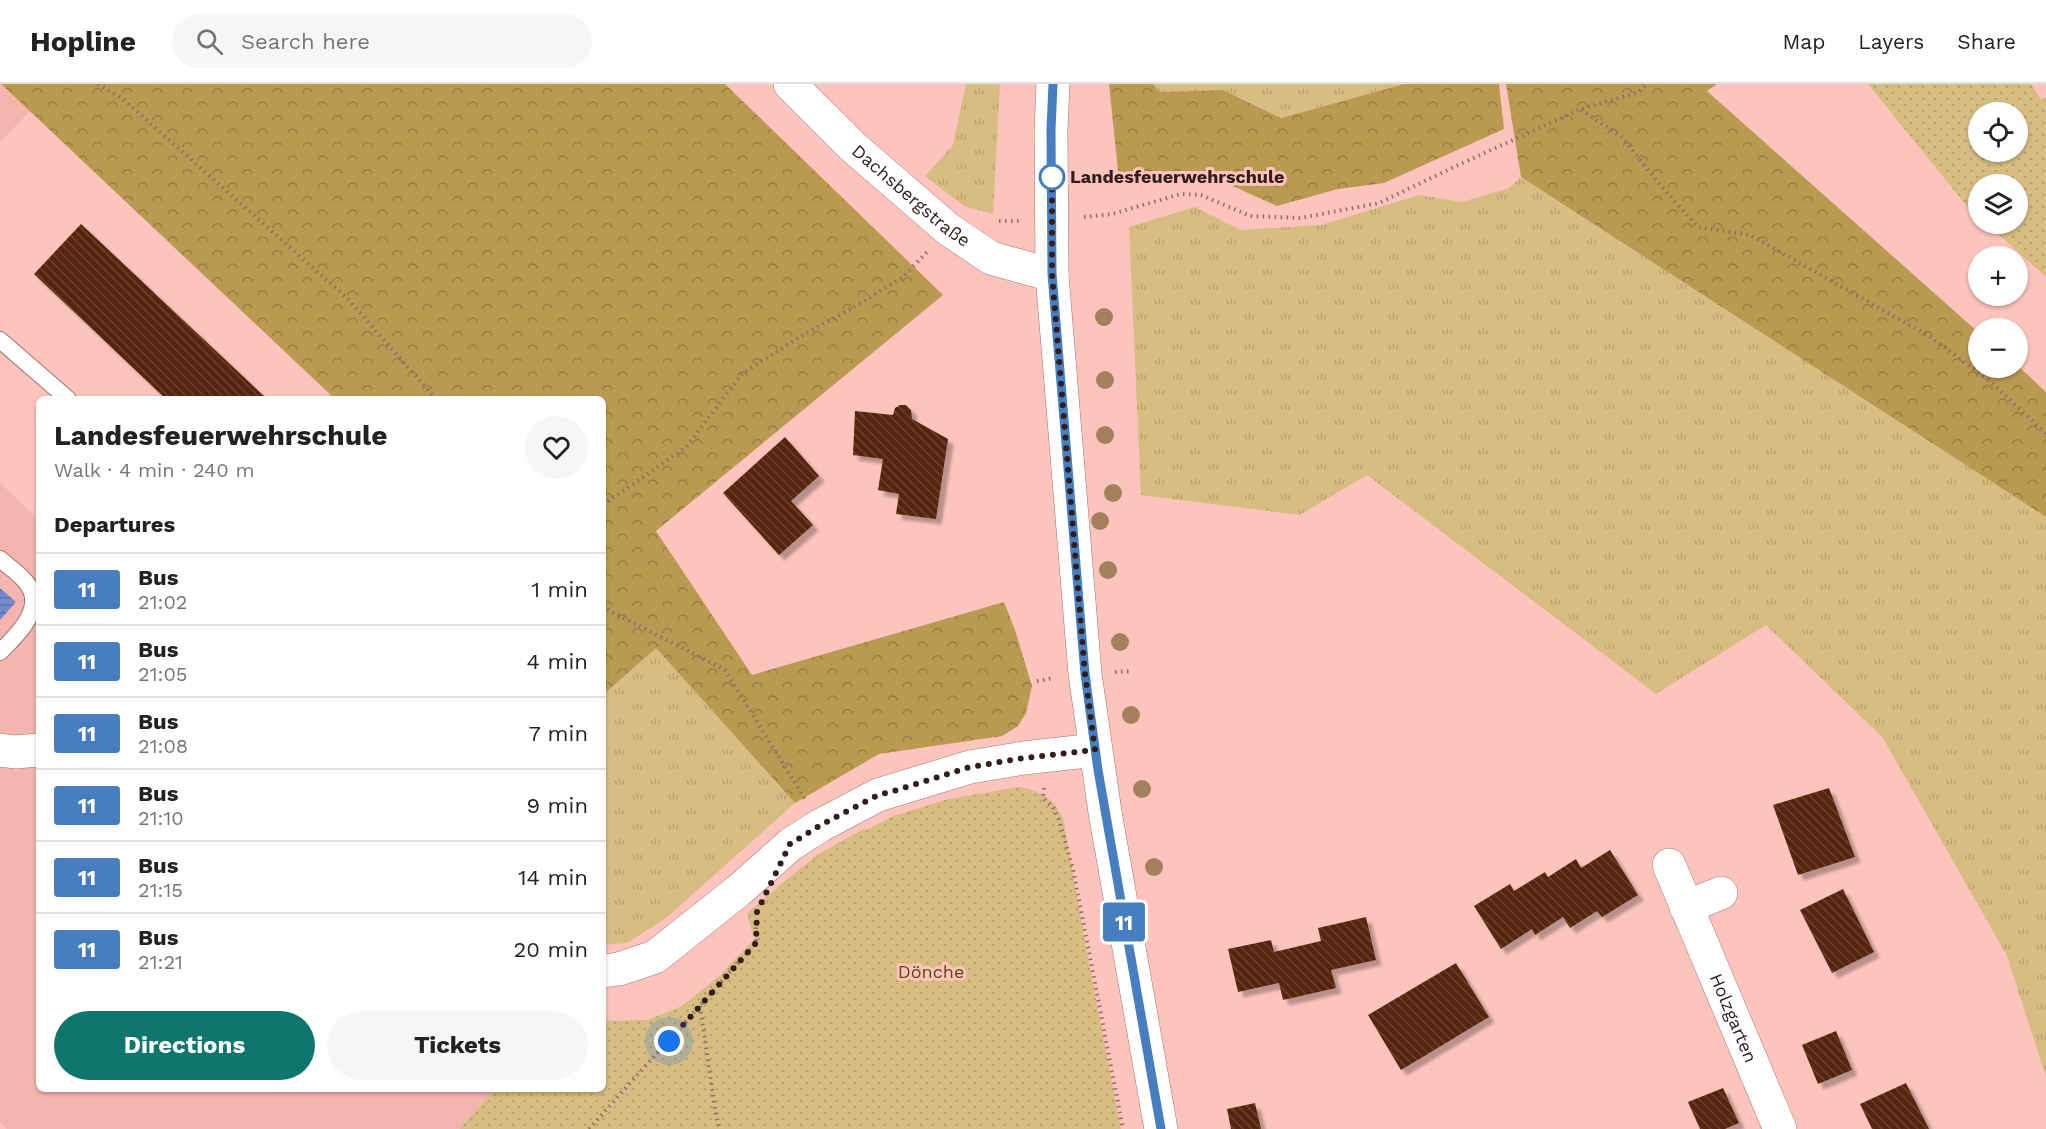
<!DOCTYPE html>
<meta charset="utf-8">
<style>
body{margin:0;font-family:"Work Sans",sans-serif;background:#f6f6f6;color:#222;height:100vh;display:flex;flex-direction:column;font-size:22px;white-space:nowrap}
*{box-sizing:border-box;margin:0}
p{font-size:20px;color:#767676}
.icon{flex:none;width:33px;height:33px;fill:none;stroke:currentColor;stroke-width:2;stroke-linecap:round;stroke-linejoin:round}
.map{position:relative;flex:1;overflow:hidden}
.sheet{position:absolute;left:36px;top:312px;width:570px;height:696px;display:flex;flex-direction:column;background:#fff;border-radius:9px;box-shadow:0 2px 4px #0004}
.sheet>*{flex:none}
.badge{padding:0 12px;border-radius:4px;font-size:21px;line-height:39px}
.buttons{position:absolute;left:1968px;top:18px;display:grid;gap:12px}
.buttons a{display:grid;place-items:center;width:60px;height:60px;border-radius:50%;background:#fff;box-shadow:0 2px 4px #0004;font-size:30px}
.you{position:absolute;width:30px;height:30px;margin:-15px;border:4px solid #fff;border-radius:50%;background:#1a73e8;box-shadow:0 0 0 9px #1a73e833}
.map>.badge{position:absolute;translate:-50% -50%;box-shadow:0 0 0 3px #fff}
h2{padding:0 18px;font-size:22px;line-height:54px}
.round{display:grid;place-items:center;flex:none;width:63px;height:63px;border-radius:32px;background:#f6f6f6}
.overview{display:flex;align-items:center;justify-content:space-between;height:102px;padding:0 18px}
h1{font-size:28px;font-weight:700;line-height:45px}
.cta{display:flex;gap:12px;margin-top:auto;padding:12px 18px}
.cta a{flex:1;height:69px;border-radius:36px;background:#0f766e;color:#fff;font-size:24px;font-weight:700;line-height:69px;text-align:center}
.cta a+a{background:#f6f6f6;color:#222}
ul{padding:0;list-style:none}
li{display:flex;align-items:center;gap:18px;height:72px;padding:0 18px;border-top:2px solid #e0e0e0}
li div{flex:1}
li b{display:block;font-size:22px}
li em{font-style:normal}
li .badge{min-width:66px;font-weight:700;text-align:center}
header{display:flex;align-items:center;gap:36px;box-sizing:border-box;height:84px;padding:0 30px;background:#fff;border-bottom:2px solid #e0e0e0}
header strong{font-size:28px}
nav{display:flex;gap:33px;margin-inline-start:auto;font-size:21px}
.search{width:420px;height:54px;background:#f6f6f6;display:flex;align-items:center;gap:15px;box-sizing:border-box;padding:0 21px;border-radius:33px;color:#767676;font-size:22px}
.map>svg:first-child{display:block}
.built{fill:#f3b5ad}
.grass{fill:url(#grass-tufts)}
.forest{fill:url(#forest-crowns)}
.park{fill:url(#park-dots);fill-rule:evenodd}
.water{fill:url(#water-rules)}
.building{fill:url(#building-back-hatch);filter:url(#shadow)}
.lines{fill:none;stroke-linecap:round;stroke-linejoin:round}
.service-casing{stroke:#a4726c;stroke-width:18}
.minor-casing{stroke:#a4726c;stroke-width:34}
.secondary-casing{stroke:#a4726c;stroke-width:34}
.path{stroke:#916c68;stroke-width:4;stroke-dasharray:1.5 4.5;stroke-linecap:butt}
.service{stroke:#fff;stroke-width:16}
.minor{stroke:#fff;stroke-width:33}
.secondary{stroke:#fff;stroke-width:33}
.tree{fill:#a5805d}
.line-casing{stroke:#fff;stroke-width:14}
.line{stroke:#477ec0;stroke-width:9}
.walk{stroke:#311d1b;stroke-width:6;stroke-dasharray:0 10.8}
.stop-dot{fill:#fff;stroke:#477ec0;stroke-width:3}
.labels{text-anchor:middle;stroke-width:6;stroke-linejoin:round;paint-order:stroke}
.stop-label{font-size:18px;font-weight:bold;fill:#311d1b;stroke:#fcc4bd;text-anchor:start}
.street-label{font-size:18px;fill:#311d1b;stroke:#fcc4bd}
.park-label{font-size:18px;fill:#5e480f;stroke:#fcc4bd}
</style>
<header>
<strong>Hopline</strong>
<div class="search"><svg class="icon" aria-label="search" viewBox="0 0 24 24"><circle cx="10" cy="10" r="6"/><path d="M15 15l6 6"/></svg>Search here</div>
<nav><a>Map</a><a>Layers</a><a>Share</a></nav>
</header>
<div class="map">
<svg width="2046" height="1045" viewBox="0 0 2046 1045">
<defs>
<pattern id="grass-tufts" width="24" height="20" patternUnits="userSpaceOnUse" patternTransform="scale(1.5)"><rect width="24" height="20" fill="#d7bd82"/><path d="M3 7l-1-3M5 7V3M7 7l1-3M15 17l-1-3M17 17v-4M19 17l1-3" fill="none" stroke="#b9a270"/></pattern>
<pattern id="forest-crowns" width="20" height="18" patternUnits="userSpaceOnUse" patternTransform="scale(1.5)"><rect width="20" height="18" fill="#ba9a51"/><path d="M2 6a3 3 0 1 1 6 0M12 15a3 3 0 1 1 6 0" fill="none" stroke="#987d42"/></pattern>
<pattern id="park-dots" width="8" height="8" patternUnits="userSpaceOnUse" patternTransform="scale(1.5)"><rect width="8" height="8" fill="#d7bd82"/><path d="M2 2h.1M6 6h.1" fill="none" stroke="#b9a270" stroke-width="1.8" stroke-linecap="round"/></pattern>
<pattern id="water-rules" width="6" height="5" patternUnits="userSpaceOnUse" patternTransform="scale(1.5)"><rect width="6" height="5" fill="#728ccb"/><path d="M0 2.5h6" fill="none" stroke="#5e72a4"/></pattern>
<pattern id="building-back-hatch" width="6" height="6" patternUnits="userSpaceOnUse" patternTransform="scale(1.5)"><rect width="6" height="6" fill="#54250b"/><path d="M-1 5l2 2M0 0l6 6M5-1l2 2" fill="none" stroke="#6a432e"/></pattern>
<filter id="shadow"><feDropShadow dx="5.5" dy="5.5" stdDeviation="1.5" flood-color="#0004"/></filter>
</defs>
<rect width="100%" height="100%" fill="#fcc4bd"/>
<g class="built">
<path d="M0 0 30 27 0 58Z"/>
<path d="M0 399 39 436V1005H496L459 1045H7L0 1038Z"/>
</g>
<g class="grass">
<path d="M966 0H1000L993 130 964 122 925 92 953 61Z"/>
<path d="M1153 0H1404L1281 34 1223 6 1160 8Z"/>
<path d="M1521 93 2046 433V993L2007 872 1883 654 1766 541 1656 610 1367 391 1300 431 1141 411 1129 143 1195 123 1241 146 1321 141 1419 111 1462 118 1509 104Z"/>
<path d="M656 564 795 719 665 835 627 859 603 861V611Z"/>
<path d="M865 744 867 757 816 793 753 852 747 829 817 771Z"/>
</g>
<g class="forest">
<path d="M1 0H725L943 211 656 447 752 591 1004 518 1015 546 1032 602 1026 629 1018 642 1002 652 879 670 795 719 656 564 603 611V315H335Z"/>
<path d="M1109 0H1153L1160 8 1223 6 1281 34 1404 0H1499L1504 45 1384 99 1338 105 1277 122 1237 104 1191 89 1146 99 1118 87Z"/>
<path d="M1506 0H1717L1707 7 1978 248V284L2018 282 2046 308V433L1521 93Z"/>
</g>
<g class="park">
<path d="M1868 0H2031L2041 16 2046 13V193L1987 140H2018V100H1978V132L1966 121ZM1978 28H2018V68H1978Z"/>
<path d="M1020 703C1041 708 1054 714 1063 734L1089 880 1121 1045H459L496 1005H603V937L648 936 682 922 718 893 757 852 778 802 834 762 894 732 948 715Z"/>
</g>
<path class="water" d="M0 504 16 518 0 536Z"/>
<g class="building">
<path d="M81 140 267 315H166L34 190Z"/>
<path d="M900 321H906L911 326 912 335 948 355 936 435 896 430 899 410 878 406 883 375 853 371 855 327 893 331 895 324Z"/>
<path d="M785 353 819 392 791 417 813 441 779 471 723 409Z"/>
<path d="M1829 704 1855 773 1798 791 1773 721Z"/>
<path d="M1610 766 1638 811 1602 833 1597 827 1570 844 1563 833 1535 851 1532 845 1501 865 1474 822 1510 800 1514 807 1545 788 1548 793 1576 775 1581 784Z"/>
<path d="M1843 805 1874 868 1832 889 1800 826Z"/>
<path d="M1366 833 1376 876 1331 886 1336 904 1283 916 1279 899 1238 908 1228 865 1271 856 1274 868 1321 857 1318 844Z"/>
<path d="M1456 879 1489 933 1401 986 1368 931Z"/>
<path d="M1836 947 1852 986 1818 1000 1802 961Z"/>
<path d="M1906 999 1929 1045H1872L1860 1020Z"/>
<path d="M1723 1004 1739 1039 1725 1045H1700L1688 1018Z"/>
<path d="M1255 1019 1261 1045H1231L1227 1025Z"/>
</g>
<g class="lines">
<defs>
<g id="service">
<path d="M0 256 68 315"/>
<path d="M0 475C10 484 28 495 32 509 39 531 14 554 0 568"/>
</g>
<g id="minor">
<path id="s1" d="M790 0 852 62 948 145 991 174 1052 191"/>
<path d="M0 666 15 668 39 666"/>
<path id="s2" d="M1669 781 1780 1045"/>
<path d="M1686 823 1721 809"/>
<path d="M603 887 619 885 655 873 738 807 791 760 821 741 878 711 970 683 1024 674 1095 666"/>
</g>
<path id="secondary" d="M1053 0 1051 46 1052 191 1085 590 1105 728 1161 1045"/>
</defs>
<use href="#service" class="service-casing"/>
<use href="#minor" class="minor-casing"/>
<use href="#secondary" class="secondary-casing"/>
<g class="path">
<path d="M98 0 123 15 347 214 436 315"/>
<path d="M1581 26 1622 53 1661 102 1698 143 1750 151 1929 252 1991 298 2046 350"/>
<path d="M1084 133 1112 130 1181 110 1201 111 1250 132 1301 134 1379 119 1454 83 1581 25 1639 8 1647 0"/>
<path d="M999 137H1019"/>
<path d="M603 421 686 363 743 289 803 251 849 226 903 193 927 168"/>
<path d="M603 521 610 527 725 586 805 715"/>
<path d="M1115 588 1131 587"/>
<path d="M1037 597 1054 594"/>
<path d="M1044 704 1043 714 1053 723 1059 736 1073 785 1123 1045"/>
<path d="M700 922 716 1032 720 1045"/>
<path d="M589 1045 756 859V835"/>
</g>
<use href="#service" class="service"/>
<use href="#minor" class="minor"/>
<use href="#secondary" class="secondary"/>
</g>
<g class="tree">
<circle cx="1104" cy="233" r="9"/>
<circle cx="1105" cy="296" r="9"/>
<circle cx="1105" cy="351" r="9"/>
<circle cx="1113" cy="409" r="9"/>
<circle cx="1100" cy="437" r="9"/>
<circle cx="1108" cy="486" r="9"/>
<circle cx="1120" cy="558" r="9"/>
<circle cx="1131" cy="631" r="9"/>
<circle cx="1142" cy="705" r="9"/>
<circle cx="1154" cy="783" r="9"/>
</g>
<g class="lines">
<defs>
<path id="line" d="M1053 0 1051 46 1052 190 1085 590 1098 686 1161 1045"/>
</defs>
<use href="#line" class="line-casing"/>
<use href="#line" class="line"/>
<path class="walk" d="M669 957 756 859 757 828 790 760 821 741 878 711 897 706 970 683 1024 674 1095 666 1085 590 1052 190V91V93"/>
</g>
<circle class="stop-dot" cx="1052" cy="93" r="12"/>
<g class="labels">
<g class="stop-label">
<text x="1070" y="99">Landesfeuerwehrschule</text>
</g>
<g class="street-label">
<text dy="6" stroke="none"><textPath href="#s1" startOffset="165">Dachsbergstraße</textPath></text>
<text dy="6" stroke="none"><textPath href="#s2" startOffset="166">Holzgarten</textPath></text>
</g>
<g class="park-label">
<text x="931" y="894">Dönche</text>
</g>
</g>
</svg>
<div class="buttons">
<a><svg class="icon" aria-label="locate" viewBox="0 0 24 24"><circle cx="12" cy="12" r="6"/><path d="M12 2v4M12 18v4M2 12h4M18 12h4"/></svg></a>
<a><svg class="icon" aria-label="layers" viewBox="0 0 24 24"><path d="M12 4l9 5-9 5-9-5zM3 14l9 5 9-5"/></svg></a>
<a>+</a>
<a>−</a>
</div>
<div class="you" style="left:669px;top:957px"></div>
<b class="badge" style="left:1124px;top:838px;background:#477ec0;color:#fff">11</b>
<section class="sheet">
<div class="overview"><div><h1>Landesfeuerwehrschule</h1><p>Walk · 4 min · 240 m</p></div><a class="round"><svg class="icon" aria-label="heart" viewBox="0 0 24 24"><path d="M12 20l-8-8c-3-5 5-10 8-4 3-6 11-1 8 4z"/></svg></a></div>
<h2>Departures</h2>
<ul>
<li><span class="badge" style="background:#477ec0;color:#fff">11</span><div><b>Bus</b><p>21:02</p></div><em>1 min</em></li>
<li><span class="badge" style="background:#477ec0;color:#fff">11</span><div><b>Bus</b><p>21:05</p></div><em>4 min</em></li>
<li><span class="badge" style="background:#477ec0;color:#fff">11</span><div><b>Bus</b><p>21:08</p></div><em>7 min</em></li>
<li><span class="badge" style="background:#477ec0;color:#fff">11</span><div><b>Bus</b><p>21:10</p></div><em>9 min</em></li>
<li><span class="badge" style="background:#477ec0;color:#fff">11</span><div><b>Bus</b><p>21:15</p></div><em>14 min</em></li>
<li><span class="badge" style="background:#477ec0;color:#fff">11</span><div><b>Bus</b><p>21:21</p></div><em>20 min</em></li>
</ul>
<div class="cta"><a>Directions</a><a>Tickets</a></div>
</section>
</div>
